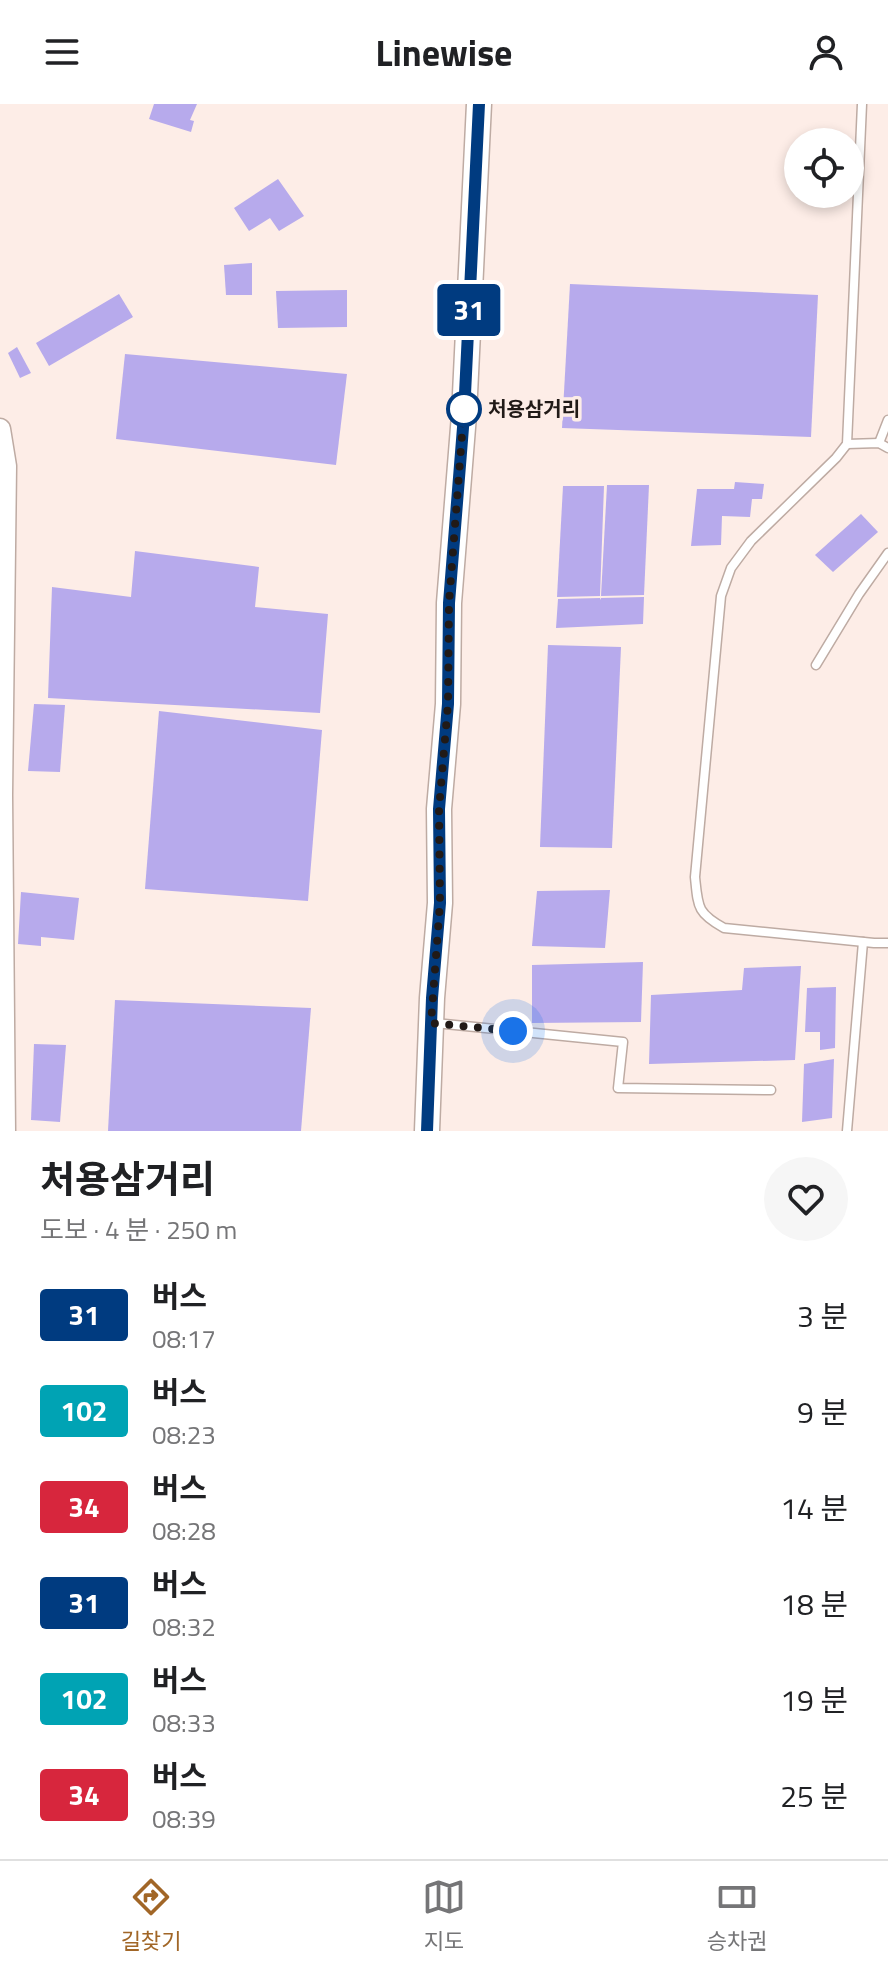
<!DOCTYPE html>
<html lang="ko">
<meta charset="utf-8">
<style>
body{margin:0;font-family:"Titillium Web","Noto Sans KR",sans-serif;background:#f6f6f6;color:#202124;height:100vh;display:flex;flex-direction:column;font-size:30px;white-space:nowrap}
*{box-sizing:border-box;margin:0}
p{font-size:26px;color:#757577}
.icon{flex:none;width:44px;height:44px;fill:none;stroke:currentColor;stroke-width:2;stroke-linecap:round;stroke-linejoin:round}
.map{position:relative;height:1027px;overflow:hidden}
.sheet{display:flex;flex-direction:column;background:#fff;flex:1}
.sheet>*{flex:none}
.badge{padding:0 16px;border-radius:6px;font-size:28px;line-height:52px}
.tools{position:absolute;left:784px;top:24px;display:grid;gap:16px}
.tools a{display:grid;place-items:center;width:80px;height:80px;border-radius:50%;background:#fff;box-shadow:0 4px 12px #0003;font-size:40px}
.you{position:absolute;width:40px;height:40px;margin:-20px;border:6px solid #fff;border-radius:50%;background:#1a73e8;box-shadow:0 0 0 12px #1a73e833}
.map>.badge{position:absolute;translate:-50% -50%;box-shadow:0 0 0 4px #fff}
.round{display:grid;place-items:center;flex:none;width:84px;height:84px;border-radius:42px;background:#f6f6f6}
.summary{display:flex;align-items:center;justify-content:space-between;height:136px;padding:0 40px}
h1{font-size:38px;font-weight:700;line-height:60px}
ul{padding:0;list-style:none}
li{display:flex;align-items:center;gap:24px;height:96px;padding:0 40px}
li div{flex:1}
li b{display:block;font-size:30px}
li em{font-style:normal}
li .badge{min-width:88px;font-weight:700;text-align:center}
header{display:flex;justify-content:space-between;align-items:center;height:104px;padding:0 40px;background:#fff;font-size:36px;font-weight:700}
.menu{display:flex;justify-content:space-around;align-items:center;height:112px;border-top:2px solid #e0e0e0;background:#fff;font-size:22px;color:#757577}
.menu a{display:grid;justify-items:center;gap:4px}
.menu .selected{color:#a16627}
.map>svg:first-child{display:block}
.building{fill:#b7aaec}
.lines{fill:none;stroke-linecap:round;stroke-linejoin:round}
.service-casing{stroke:#beaba3;stroke-width:11}
.tertiary-casing{stroke:#beaba3;stroke-width:23}
.secondary-casing{stroke:#beaba3;stroke-width:27}
.service{stroke:#fff;stroke-width:8}
.tertiary{stroke:#fff;stroke-width:20}
.secondary{stroke:#fff;stroke-width:24}
.line-casing{stroke:#fff;stroke-width:18}
.line{stroke:#003b80;stroke-width:12}
.walk{stroke:#211a17;stroke-width:8;stroke-dasharray:0 14.4}
.stop-dot{fill:#fff;stroke:#003b80;stroke-width:4}
.labels{text-anchor:middle;stroke-width:7;stroke-linejoin:round;paint-order:stroke}
.stop-label{font-size:20px;font-weight:bold;fill:#211a17;stroke:#fdede7;text-anchor:start}
</style>
<header><svg class="icon" aria-label="menu" viewBox="0 0 24 24"><path d="M4 6h16M4 12h16M4 18h16"/></svg>Linewise<svg class="icon" aria-label="person" viewBox="0 0 24 24"><circle cx="12" cy="8" r="4"/><path d="M4 21q1-7 8-7t8 7"/></svg></header>
<div class="map">
<svg width="888" height="1027" viewBox="0 0 888 1027">
<rect width="100%" height="100%" fill="#fdede7"/>
<g class="building">
<path d="M154 0H197L190 16 194 17 191 28 149 15Z"/>
<path d="M278 75 304 112 279 127 270 114 249 127 234 104Z"/>
<path d="M252 159V191H226L224 161Z"/>
<path d="M570 180 818 191 811 333 562 324Z"/>
<path d="M347 186V223L278 224 276 187Z"/>
<path d="M119 190 133 213 49 262 36 239Z"/>
<path d="M17 243 31 269 20 274 8 249Z"/>
<path d="M125 250 347 270 336 361 116 335Z"/>
<path d="M735 378 764 380 762 395H752L750 413 722 412 721 441 691 442 697 385H734Z"/>
<path d="M607 381H649L644 491 601 492Z"/>
<path d="M563 382H604L600 492 557 493Z"/>
<path d="M861 410 878 428 833 468 815 451Z"/>
<path d="M135 447 259 463 255 503 328 510 320 609 48 594 52 483 131 493Z"/>
<path d="M644 493 643 520 556 524 558 495 600 494 601 496V494Z"/>
<path d="M548 541 621 543 612 744 540 743Z"/>
<path d="M34 600 65 601 60 668 28 667Z"/>
<path d="M159 607 322 626 308 797 145 785Z"/>
<path d="M610 786 605 844 532 842 537 787Z"/>
<path d="M21 788 79 794 74 836 41 833V842L18 840Z"/>
<path d="M643 858 641 918 532 919V861Z"/>
<path d="M801 862 795 956 649 960 651 891 742 886 744 864Z"/>
<path d="M836 883 835 944 820 946V928H805L807 884Z"/>
<path d="M115 896 311 904 301 1027H108Z"/>
<path d="M34 940 66 941 60 1018 31 1016Z"/>
<path d="M834 955 832 1014 802 1018 804 960Z"/>
</g>
<g class="lines">
<defs>
<g id="service">
<path d="M862 0 847 340 836 354 751 437 731 464 721 492 695 773C698 803 697 809 724 824L874 839H888"/>
<path d="M879 339 888 316"/>
<path d="M847 340 879 339 888 344"/>
<path d="M816 561 859 490 888 449"/>
<path d="M435 919 623 938 618 984 771 986"/>
<path d="M847 1027 863 838"/>
</g>
<path id="tertiary" d="M0 325 6 362 2 691 5 1027"/>
<path id="secondary" d="M427 1027 432 894 440 799 439 705 448 600 449 499 464 311 479 0"/>
</defs>
<use href="#service" class="service-casing"/>
<use href="#tertiary" class="tertiary-casing"/>
<use href="#secondary" class="secondary-casing"/>
<use href="#service" class="service"/>
<use href="#tertiary" class="tertiary"/>
<use href="#secondary" class="secondary"/>
</g>
<g class="lines">
<defs>
<path id="line" d="M427 1027 432 894 440 799 439 705 448 600 449 499 464 311 479 0"/>
</defs>
<use href="#line" class="line-casing"/>
<use href="#line" class="line"/>
<path class="walk" d="M464 305 449 499 448 600 439 705 440 799 431 919 513 927"/>
</g>
<circle class="stop-dot" cx="464" cy="305" r="16"/>
<g class="labels">
<g class="stop-label">
<text x="488" y="312">처용삼거리</text>
</g>
</g>
</svg>
<div class="tools">
<a><svg class="icon" aria-label="locate" viewBox="0 0 24 24"><circle cx="12" cy="12" r="6"/><path d="M12 2v4M12 18v4M2 12h4M18 12h4"/></svg></a>
</div>
<div class="you" style="left:513px;top:927px"></div>
<b class="badge" style="left:469px;top:206px;background:#003b80;color:#fff">31</b>
</div>
<section class="sheet">
<div class="summary"><div><h1>처용삼거리</h1><p>도보 · 4 분 · 250 m</p></div><a class="round"><svg class="icon" aria-label="heart" viewBox="0 0 24 24"><path d="M12 20l-8-8c-3-5 5-10 8-4 3-6 11-1 8 4z"/></svg></a></div>
<ul>
<li><span class="badge" style="background:#003b80;color:#fff">31</span><div><b>버스</b><p>08:17</p></div><em>3 분</em></li>
<li><span class="badge" style="background:#00a3b4;color:#fff">102</span><div><b>버스</b><p>08:23</p></div><em>9 분</em></li>
<li><span class="badge" style="background:#d7263d;color:#fff">34</span><div><b>버스</b><p>08:28</p></div><em>14 분</em></li>
<li><span class="badge" style="background:#003b80;color:#fff">31</span><div><b>버스</b><p>08:32</p></div><em>18 분</em></li>
<li><span class="badge" style="background:#00a3b4;color:#fff">102</span><div><b>버스</b><p>08:33</p></div><em>19 분</em></li>
<li><span class="badge" style="background:#d7263d;color:#fff">34</span><div><b>버스</b><p>08:39</p></div><em>25 분</em></li>
</ul>
</section>
<nav class="menu">
<a class="selected"><svg class="icon" aria-label="directions" viewBox="0 0 24 24"><path d="M12 3l9 9-9 9-9-9zM9 14v-3h6M13 9l2 2-2 2"/></svg>길찾기</a>
<a><svg class="icon" aria-label="map" viewBox="0 0 24 24"><path d="M3 6l6-2 6 2 6-2v14l-6 2-6-2-6 2zM9 4v14M15 6v14"/></svg>지도</a>
<a><svg class="icon" aria-label="tickets" viewBox="0 0 24 24"><path d="M3 7h18v10H3zM15 7v10"/></svg>승차권</a>
</nav>
